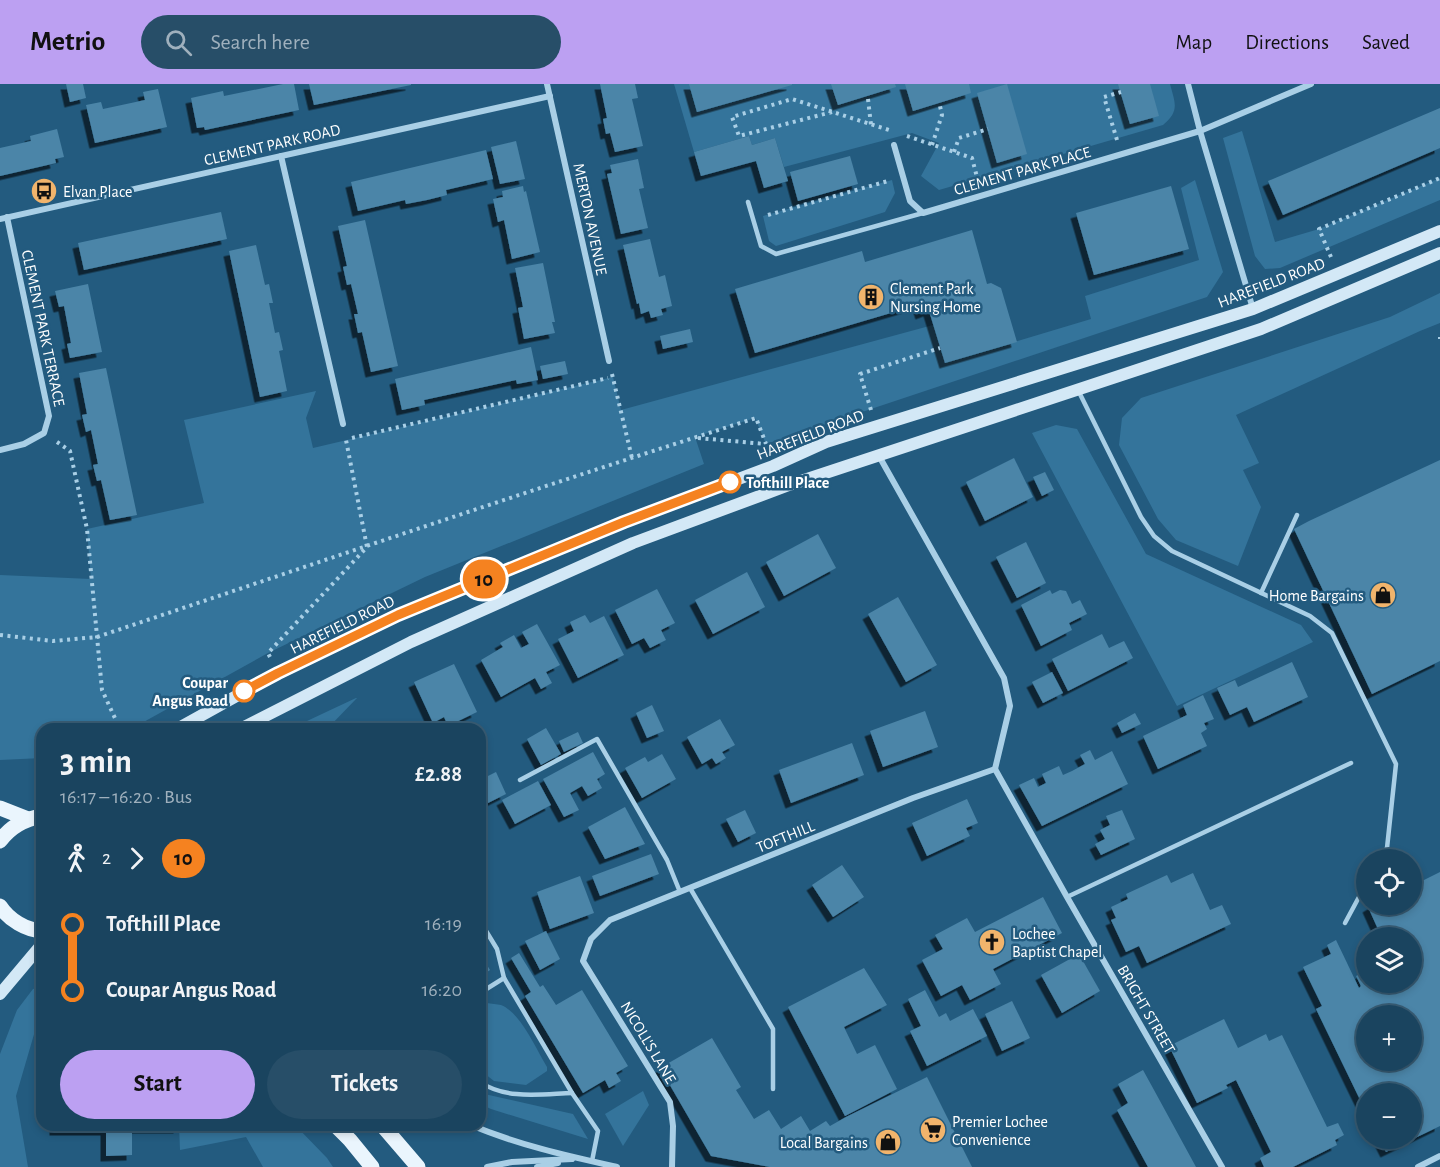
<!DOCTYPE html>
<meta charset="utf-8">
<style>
body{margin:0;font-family:"Alegreya Sans",sans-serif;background:#274e68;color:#f1f3f6;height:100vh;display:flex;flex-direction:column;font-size:22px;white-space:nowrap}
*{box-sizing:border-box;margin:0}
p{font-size:20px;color:#9fb0bd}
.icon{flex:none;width:33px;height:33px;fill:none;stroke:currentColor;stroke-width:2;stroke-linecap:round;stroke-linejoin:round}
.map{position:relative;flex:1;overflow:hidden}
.panel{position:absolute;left:36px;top:639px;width:450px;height:408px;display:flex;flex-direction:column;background:#1a445f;border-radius:18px;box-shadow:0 3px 9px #0003,0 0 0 2px #385c74}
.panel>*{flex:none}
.badge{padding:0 12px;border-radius:20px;font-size:21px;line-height:39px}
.fabs{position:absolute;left:1356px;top:765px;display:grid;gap:12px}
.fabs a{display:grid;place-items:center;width:66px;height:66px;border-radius:50%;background:#1a445f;box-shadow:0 3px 9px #0003,0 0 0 2px #385c74;font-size:30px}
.map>.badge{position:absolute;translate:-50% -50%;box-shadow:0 0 0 3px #fff}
.legs{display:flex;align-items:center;gap:9px;height:66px;padding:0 24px;font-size:20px}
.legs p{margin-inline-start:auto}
.headline{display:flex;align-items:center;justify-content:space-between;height:102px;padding:0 24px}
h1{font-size:33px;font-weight:700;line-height:45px}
.cta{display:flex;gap:12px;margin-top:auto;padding:12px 24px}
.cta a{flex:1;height:69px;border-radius:36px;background:#bca0f2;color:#111;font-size:24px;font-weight:700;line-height:69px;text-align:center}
.cta a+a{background:#274e68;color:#f1f3f6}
ul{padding:0 24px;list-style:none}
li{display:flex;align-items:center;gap:21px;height:66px;font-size:22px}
li i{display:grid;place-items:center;width:9px;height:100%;margin:0 8px;background:currentColor}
li i::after{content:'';width:15px;height:15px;margin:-8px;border:4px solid;border-radius:50%;background:#1a445f}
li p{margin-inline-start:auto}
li:first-child i{background:linear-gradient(#0000 50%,currentColor 0)}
li:last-child i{background:linear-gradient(currentColor 50%,#0000 0)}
header{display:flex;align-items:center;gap:36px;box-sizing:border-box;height:84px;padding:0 30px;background:#bca0f2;color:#111}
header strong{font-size:28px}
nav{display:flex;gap:33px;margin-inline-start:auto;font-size:21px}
.search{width:420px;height:54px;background:#274e68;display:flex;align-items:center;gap:15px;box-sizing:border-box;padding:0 21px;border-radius:33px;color:#9fb0bd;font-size:22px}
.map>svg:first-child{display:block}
.green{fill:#34749b}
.building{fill:#4b85a8;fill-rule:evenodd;filter:url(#shadow)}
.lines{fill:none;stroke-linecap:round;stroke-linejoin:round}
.path{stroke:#a9cfe6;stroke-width:4;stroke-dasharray:3 4.5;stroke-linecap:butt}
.lane{stroke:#a9cfe6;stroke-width:4.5}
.street{stroke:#a9cfe6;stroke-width:6}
.secondary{stroke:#d3e8f6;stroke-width:12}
.primary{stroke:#eaf5fd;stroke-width:15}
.line-1-casing{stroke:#fff;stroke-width:14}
.line-1{stroke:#f58220;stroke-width:9}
.stop-1-dot{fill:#fff;stroke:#f58220;stroke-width:3}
.labels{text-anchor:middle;stroke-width:5;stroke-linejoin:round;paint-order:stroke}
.street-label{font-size:16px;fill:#fff;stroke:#235b7f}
.poi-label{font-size:16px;fill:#fff;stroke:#235b7f;text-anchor:start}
.stop-label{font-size:16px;font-weight:bold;fill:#fff;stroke:#235b7f;text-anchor:start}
</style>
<header>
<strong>Metrio</strong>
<div class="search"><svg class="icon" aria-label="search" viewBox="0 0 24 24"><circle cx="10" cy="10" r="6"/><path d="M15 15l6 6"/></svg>Search here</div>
<nav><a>Map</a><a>Directions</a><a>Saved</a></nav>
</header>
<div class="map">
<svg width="1440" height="1083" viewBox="0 0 1440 1083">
<defs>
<filter id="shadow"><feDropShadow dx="-5.5" dy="5.5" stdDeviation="0" flood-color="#0009"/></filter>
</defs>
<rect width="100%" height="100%" fill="#235b7f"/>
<g class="green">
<path d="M674 0H1170C1175 19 1180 27 1163 41L939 106 921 92 939 59 912 49 784 83 775 54 752 61 749 52 694 68Z"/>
<path d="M1242 47 1275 158 1319 145 1440 94V116L1280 184 1265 185 1255 172 1223 54Z"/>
<path d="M892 96 895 109 885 128 776 162 769 157 763 132Z"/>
<path d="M1195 96 1223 188 1207 213 766 360 755 334 695 353 704 380 425 493 268 569 131 645H42V674L0 676V491L91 495 87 445 204 419 184 336 316 307 306 334 313 364 613 293 621 326 933 241 945 279 1091 235 1085 212 1199 176 1181 104Z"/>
<path d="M1440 209V239L1420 247 1236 331 1259 379 1243 386 1261 423 1238 482 1176 456 1158 435 1119 361 1122 334 1141 314 1390 233Z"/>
<path d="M1056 341 1077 345 1146 470 1301 541 1313 558 1177 622 1032 349Z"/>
<path d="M357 614 327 645H290L356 614Z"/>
<path d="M42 902V939L37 940 16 1012 28 1083H0V970L17 926 33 905Z"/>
<path d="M487 919C491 920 497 920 501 921 521 929 536 965 547 983V987L526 1001 494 997 480 986V923Z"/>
<path d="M643 1007 649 1021 623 1062 605 1030Z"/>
<path d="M480 1009 573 1030 588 1055 491 1025 480 1020Z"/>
<path d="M179 1041H295L327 1074 333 1083H263L246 1053 180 1066Z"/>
</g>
<g class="building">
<path d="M66 0H83L86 14 70 18Z"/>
<path d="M283 0H294L299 26 205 46 204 43 197 44 191 14 223 7 224 12Z"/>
<path d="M309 0H411V1L314 21Z"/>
<path d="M600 0H635L638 14 632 15 643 62 615 68 610 49 606 50 603 35 607 34Z"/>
<path d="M689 0H792V1L697 28Z"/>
<path d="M831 0H895L896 3 838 21Z"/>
<path d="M905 0H969L971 9 913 27Z"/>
<path d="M1007 0 1027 70 997 79 977 9Z"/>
<path d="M1118 0H1150L1159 32 1130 40Z"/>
<path d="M158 5 167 43 95 59 86 21 101 18 103 25 145 16 143 8Z"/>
<path d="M1440 24V64L1283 131 1268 97Z"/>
<path d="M57 45 64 73 55 75 56 79 0 92V64L31 57 30 52Z"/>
<path d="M749 52 752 61 775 54 788 97 764 104 756 77 701 92 694 68Z"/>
<path d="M516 57 525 95 500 100 491 63Z"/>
<path d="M486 66 493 95 446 106 447 111 427 116 406 120 405 116 358 127 351 98Z"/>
<path d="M850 72 858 100 798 117 790 88Z"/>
<path d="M638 75 644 104 639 105 648 144 621 150 607 90 612 89 610 81Z"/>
<path d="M523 102 524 108 526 107 540 168 512 175 504 136 498 138 493 115 503 113 502 107Z"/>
<path d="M1171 102 1189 165 1094 191 1076 129Z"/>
<path d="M221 128 227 155 84 186 78 159Z"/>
<path d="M365 136 398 282 371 288 362 248 358 249 354 230H358L351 200 347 201 343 183 347 182 338 142Z"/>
<path d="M972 146 987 200 991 199 1001 204 1017 258 945 279 929 227 921 230 918 221 755 269 735 205 862 167 865 178Z"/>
<path d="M650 155 659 193 665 191 672 222 661 225 663 231 651 234 649 227 641 230 639 219 637 220 623 161Z"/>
<path d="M256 161 265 201 269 200 273 219H269L275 249 279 248 283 266 279 267 287 307 260 313 229 167Z"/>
<path d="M543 179 555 238H552L555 249 524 255 518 224 523 223 515 184Z"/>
<path d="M88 200 102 268 70 274 67 260 71 259 64 222 59 223 55 207Z"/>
<path d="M690 245 693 258 663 265 660 252Z"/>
<path d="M531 263 538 296 517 300 516 296 424 316 425 321 402 326 395 295Z"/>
<path d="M565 277 568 290 543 295 540 282Z"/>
<path d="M106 284 137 431 110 436 101 396 97 397 93 381 98 380 91 346 86 348 82 331 87 330 79 289Z"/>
<path d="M1014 374 1033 413 985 437 966 398Z"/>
<path d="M1440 376V577L1372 610 1294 445 1309 437Z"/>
<path d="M1045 388 1054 406 1042 412 1033 393Z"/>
<path d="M818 450 836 484 784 512 766 478Z"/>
<path d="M1026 458 1046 499 1017 514 996 473Z"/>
<path d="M747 488 765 523 713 550 695 516Z"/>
<path d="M657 505 675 539 661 546 666 556 650 564 644 554 632 560 615 526Z"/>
<path d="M1050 506 1052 510 1060 506 1066 507 1072 520 1080 516 1087 530 1069 539 1072 546 1041 562 1021 521Z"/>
<path d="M898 513 937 581 906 598 868 530Z"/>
<path d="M585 531 590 539 604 532 624 571 578 594 558 555 574 547 570 538Z"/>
<path d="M537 540 560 581 546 588 552 599 541 605 535 594 501 613 481 576 503 563 500 559 514 551 521 564 529 560 522 548Z"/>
<path d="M1102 550 1109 564 1124 557 1133 574 1068 607 1052 575Z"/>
<path d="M1292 578 1308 613 1254 638 1247 623 1230 631 1217 604 1235 596 1238 603Z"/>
<path d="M454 580 477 628 448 642 444 633 433 639 414 598Z"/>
<path d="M1052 588 1063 609 1043 619 1032 598Z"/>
<path d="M1203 611 1214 635 1204 639 1207 645 1201 649 1207 662 1158 685 1143 652 1187 631 1183 621Z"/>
<path d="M652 621 664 647 647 654 636 629Z"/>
<path d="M925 627 938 663 883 683 870 647Z"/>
<path d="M1135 629 1141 640 1122 649 1117 639Z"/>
<path d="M720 635 735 661 722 668 726 674 716 680 712 674 702 680 687 653Z"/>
<path d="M546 644 561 670 541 681 527 655Z"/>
<path d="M578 648 583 659 564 668 559 657Z"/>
<path d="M852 659 864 691 791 719 779 686Z"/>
<path d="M1090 666 1095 676 1112 667 1128 700 1042 742 1019 701 1034 694 1038 703 1046 699 1042 690 1059 682 1063 691 1072 687 1085 680 1080 671Z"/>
<path d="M593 668 605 690 597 695 602 704 588 712 582 702 570 709 579 726 564 733 543 695Z"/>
<path d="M662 670 676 695 642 714 625 684 645 673 648 678Z"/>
<path d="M496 688 506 710 488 719 480 702V696Z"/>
<path d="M538 697 551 721 515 740 502 716Z"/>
<path d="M967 715 978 739 966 744 970 752 927 772 912 739Z"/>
<path d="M625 723 645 760 605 775 588 743Z"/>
<path d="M745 726 756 749 738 758 726 735Z"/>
<path d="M1122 726 1135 755 1101 771 1095 760 1105 755 1100 746 1110 741 1106 732Z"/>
<path d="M651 770 659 790 600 812 592 792Z"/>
<path d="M842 781 864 813 833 833 812 801Z"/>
<path d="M1440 788V1042L1386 1068 1379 1054H1412V1010H1366V1028L1316 925 1322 922 1303 883 1331 870 1327 861 1336 856 1359 904 1361 902 1356 892 1366 887V898H1412V854H1382L1368 823 1373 820H1412V802ZM1366 932H1412V976H1366Z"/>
<path d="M1193 789 1210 826 1222 821 1231 840 1147 879 1139 862 1126 868 1111 836 1116 834 1111 823 1128 815 1126 810 1167 791 1171 799Z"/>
<path d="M580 792 594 829 550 845 537 808Z"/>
<path d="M1043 813 1062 849 993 885 1001 900 970 916 962 901 941 912 922 876 943 865 935 851 967 834 975 848Z"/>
<path d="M546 847 560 875 540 886 525 857Z"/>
<path d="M519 869 540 903 543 901 556 921 582 906 628 982 616 989 621 997 609 1004 605 996 583 1009 525 912 531 908 511 874Z"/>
<path d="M480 870 490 886 480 893Z"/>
<path d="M1079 870 1100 907 1062 929 1041 891Z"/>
<path d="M864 884 887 921 844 943 857 970 875 961 897 1005 845 1032 788 923Z"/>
<path d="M925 906 939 933 946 929 950 937 973 925 987 952 927 982 910 947 921 942 908 915Z"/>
<path d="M1012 917 1030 954 1002 967 985 930Z"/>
<path d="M1224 935 1238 964 1266 950 1269 957 1282 951 1327 1043 1338 1039 1344 1051 1335 1056 1337 1061 1293 1083H1264L1260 1074 1271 1068 1236 996 1226 1001 1228 1004 1197 1019 1169 962Z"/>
<path d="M712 954 741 1003 736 1006 754 1035 769 1026 781 1045 801 1032 810 1047 826 1037 830 1042 846 1033 927 993 972 1083H770L711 1072 660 984Z"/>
<path d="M1143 986 1154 1006 1196 1083H1148L1117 1026 1128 1019 1118 1000Z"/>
<path d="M55 1041H179V1044H132V1071L106 1072V1046H55Z"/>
</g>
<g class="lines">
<g class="path">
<path d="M868 15 871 41"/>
<path d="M832 28 739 52 732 33 792 15 889 46"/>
<path d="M907 52 972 74 978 97"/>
<path d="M1117 56 1104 13 1121 8"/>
<path d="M932 61 942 31 940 22"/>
<path d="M954 68 959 54 988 45"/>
<path d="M768 131 888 97"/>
<path d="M1331 173 1319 145 1440 94"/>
<path d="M1440 253V255"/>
<path d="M612 290 632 374"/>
<path d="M871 326 860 290 940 264"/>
<path d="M352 354 608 294"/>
<path d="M698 354 765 360"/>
<path d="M57 358 70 367 87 445 102 606 120 645"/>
<path d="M0 551 53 557 97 553C317 479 535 404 756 334L766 360"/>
<path d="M270 573 268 569 367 463 346 356"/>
</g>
<g class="lane">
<path d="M748 118 761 162 776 170 923 129"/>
<path d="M1078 306 1141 433 1154 452 1172 467 1310 532 1332 549 1396 680 1387 764 1380 776"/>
<path d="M1261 509 1297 431"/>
<path d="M520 696 597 655 667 776 680 808"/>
<path d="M690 804 773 945V1005"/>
<path d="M1067 813 1351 679"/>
<path d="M480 837 497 865 504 894"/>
<path d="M1345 839 1366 800"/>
<path d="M480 909 504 894 572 1009 598 1047 592 1077"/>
<path d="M480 998C506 1016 542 1010 572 1009"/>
</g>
<g class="street">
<path d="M547 0 609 277"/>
<path d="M1188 0 1200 47 1253 225"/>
<path d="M894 61 910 117 923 129 1200 47 1311 0"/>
<path d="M281 72 343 340"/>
<path d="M0 135 550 12"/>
<path d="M0 366 24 360 44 349 49 332 7 133"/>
<path d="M879 372 1004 594 1010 622 995 685"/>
<path d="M995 685 1067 813 1222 1083"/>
<path d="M471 1041C518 1061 568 1072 617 1083"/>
<path d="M487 1083 512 1078 572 1075"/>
<path d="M537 1083 558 1079"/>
<path d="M672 1083 673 1042 670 1018 583 877 591 855 610 836 913 714 995 685"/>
<path d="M1418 1083 1440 1072"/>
</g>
<g class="secondary">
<path d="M177 645 278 589 398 531 624 438 773 382 826 358 1253 225 1440 147"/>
<path d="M240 645 411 558 633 459 789 401 1261 245 1440 169"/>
<path d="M0 910 42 860"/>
</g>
<g class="primary">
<path d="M0 724 28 735"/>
<path d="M0 757C10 743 25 735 42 732"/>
<path d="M0 822C9 836 26 846 42 847"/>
<path d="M335 1041 350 1056 372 1083"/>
<path d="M382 1041 418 1083"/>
</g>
</g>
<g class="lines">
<defs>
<path id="line-1" d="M244 607 278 589 398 531 624 438 730 398"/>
</defs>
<use href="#line-1" class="line-1-casing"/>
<use href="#line-1" class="line-1"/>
</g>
<defs>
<symbol id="bus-disc" viewBox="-11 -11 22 22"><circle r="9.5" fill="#f1b46c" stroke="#235b7f"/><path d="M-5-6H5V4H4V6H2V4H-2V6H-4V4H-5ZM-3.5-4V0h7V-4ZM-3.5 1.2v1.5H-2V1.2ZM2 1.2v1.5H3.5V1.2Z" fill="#111"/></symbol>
<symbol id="building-disc" viewBox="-11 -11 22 22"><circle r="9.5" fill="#f1b46c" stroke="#235b7f"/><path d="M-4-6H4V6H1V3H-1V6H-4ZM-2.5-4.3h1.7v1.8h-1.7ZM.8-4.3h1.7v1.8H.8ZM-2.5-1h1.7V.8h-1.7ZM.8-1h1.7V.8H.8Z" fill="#111"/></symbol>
<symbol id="shop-disc" viewBox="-11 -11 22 22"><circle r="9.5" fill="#f1b46c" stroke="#235b7f"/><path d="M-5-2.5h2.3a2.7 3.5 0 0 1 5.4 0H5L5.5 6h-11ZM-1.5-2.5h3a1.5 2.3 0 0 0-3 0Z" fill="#111"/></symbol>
<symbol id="church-disc" viewBox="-11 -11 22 22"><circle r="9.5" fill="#f1b46c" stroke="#235b7f"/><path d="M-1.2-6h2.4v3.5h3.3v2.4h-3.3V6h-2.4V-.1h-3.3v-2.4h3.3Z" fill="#111"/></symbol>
<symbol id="supermarket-disc" viewBox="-11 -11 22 22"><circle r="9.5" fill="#f1b46c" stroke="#235b7f"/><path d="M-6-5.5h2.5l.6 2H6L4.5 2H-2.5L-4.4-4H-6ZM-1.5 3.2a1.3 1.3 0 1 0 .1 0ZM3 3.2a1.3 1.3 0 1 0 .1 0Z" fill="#111"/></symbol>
</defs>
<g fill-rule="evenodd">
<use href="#bus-disc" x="29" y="92" width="30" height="30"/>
<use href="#building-disc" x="856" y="198" width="30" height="30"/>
<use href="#shop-disc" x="1368" y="496" width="30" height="30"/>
<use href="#church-disc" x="977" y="843" width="30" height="30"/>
<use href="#supermarket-disc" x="918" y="1031" width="30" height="30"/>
<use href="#shop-disc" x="873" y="1043" width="30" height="30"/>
</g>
<g class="stop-1-dot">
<circle cx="730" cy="398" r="10"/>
<circle cx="244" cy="607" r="10"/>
</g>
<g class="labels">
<g class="street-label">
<text transform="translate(272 60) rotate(-13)" y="6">CLEMENT PARK ROAD</text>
<text transform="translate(1022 86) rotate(-16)" y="6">CLEMENT PARK PLACE</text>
<text transform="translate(591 135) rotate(78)" y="6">MERTON AVENUE</text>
<text transform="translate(1271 198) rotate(-21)" y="6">HAREFIELD ROAD</text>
<text transform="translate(44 244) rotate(78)" y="6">CLEMENT PARK TERRACE</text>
<text transform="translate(810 350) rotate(-21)" y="6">HAREFIELD ROAD</text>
<text transform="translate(342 540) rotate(-26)" y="6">HAREFIELD ROAD</text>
<text transform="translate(785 752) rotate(-22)" y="6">TOFTHILL</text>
<text transform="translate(1147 925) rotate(60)" y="6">BRIGHT STREET</text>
<text transform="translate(649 958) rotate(59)" y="6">NICOLL'S LANE</text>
</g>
<g class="poi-label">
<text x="63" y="113">Elvan Place</text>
<text x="890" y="210">Clement Park<tspan x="890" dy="18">Nursing Home</tspan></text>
<text x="1364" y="517" text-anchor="end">Home Bargains</text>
<text x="1012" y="855">Lochee<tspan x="1012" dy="18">Baptist Chapel</tspan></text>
<text x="952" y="1043">Premier Lochee<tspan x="952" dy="18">Convenience</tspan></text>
<text x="868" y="1064" text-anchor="end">Local Bargains</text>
</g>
<g class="stop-label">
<text x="746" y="404">Tofthill Place</text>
<text x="228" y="604" text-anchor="end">Coupar<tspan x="228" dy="18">Angus Road</tspan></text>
</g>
</g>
</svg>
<div class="fabs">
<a><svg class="icon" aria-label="locate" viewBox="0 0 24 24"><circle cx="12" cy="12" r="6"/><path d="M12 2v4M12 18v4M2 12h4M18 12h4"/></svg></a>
<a><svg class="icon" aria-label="layers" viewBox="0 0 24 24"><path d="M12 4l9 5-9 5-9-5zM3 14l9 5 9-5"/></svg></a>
<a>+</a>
<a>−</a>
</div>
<b class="badge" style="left:484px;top:495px;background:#f58220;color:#111">10</b>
<section class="panel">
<div class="headline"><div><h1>3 min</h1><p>16:17 – 16:20 · Bus</p></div><b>£2.88</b></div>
<div class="legs"><svg class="icon" aria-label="walk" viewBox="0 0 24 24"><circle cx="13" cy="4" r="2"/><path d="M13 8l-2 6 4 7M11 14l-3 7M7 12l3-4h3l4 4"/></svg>2<svg class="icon" aria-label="forward" viewBox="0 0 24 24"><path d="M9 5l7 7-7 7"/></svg><b class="badge" style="background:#f58220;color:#111">10</b></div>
<ul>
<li><i style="color:#f58220"></i><b>Tofthill Place</b><p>16:19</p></li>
<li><i style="color:#f58220"></i><b>Coupar Angus Road</b><p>16:20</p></li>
</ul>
<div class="cta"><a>Start</a><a>Tickets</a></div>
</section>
</div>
